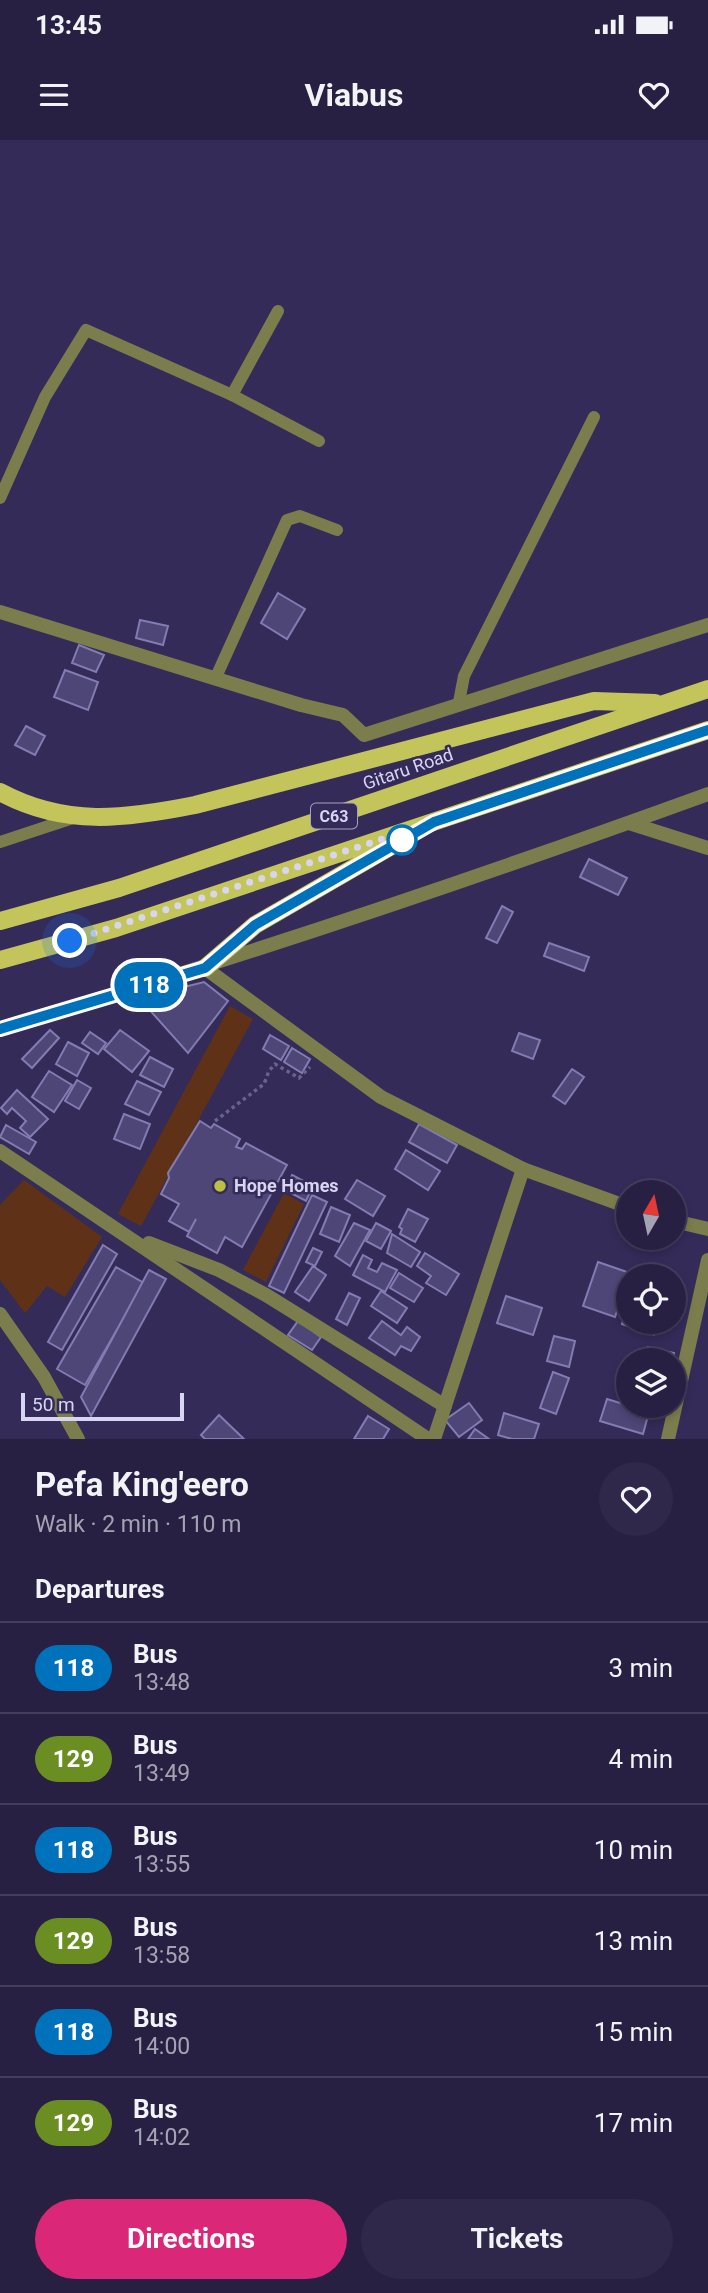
<!DOCTYPE html>
<meta charset="utf-8">
<style>
body{margin:0;font-family:Roboto,sans-serif;background:#2f284a;color:#f1f3f6;height:100vh;display:flex;flex-direction:column;font-size:26px;white-space:nowrap}
*{box-sizing:border-box;margin:0}
p{font-size:23px;color:#a4a3b2}
.icon{flex:none;width:38px;height:38px;fill:none;stroke:currentColor;stroke-width:2;stroke-linecap:round;stroke-linejoin:round}
.map{position:relative;height:1299px;overflow:hidden}
.panel{display:flex;flex-direction:column;background:#272043;flex:1}
.panel>*{flex:none}
.badge{padding:0 14px;border-radius:23px;font-size:24px;line-height:46px}
.needle{width:46px;rotate:9deg}
.fabs{position:absolute;left:616px;top:1040px;display:grid;gap:14px}
.fabs a{display:grid;place-items:center;width:70px;height:70px;border-radius:50%;background:#272043;box-shadow:0 4px 10px #0003,0 0 0 2px #433e5c;font-size:35px}
.scale{position:absolute;left:21px;bottom:18px;width:163px;box-sizing:border-box;padding-left:7px;border:4px solid #d8d5f3;border-top:0;font-size:19px;line-height:24px;white-space:nowrap;color:#d8d5f3;-webkit-text-stroke:5px #342b59;paint-order:stroke}
.you{position:absolute;width:35px;height:35px;margin:-18px;border:5px solid #fff;border-radius:50%;background:#1a73e8;box-shadow:0 0 0 10px #1a73e833}
.map>.badge{position:absolute;translate:-50% -50%;box-shadow:0 0 0 4px #fff}
h2{padding:0 35px;font-size:26px;line-height:63px}
.round{display:grid;place-items:center;flex:none;width:74px;height:74px;border-radius:37px;background:#2f284a}
.head{display:flex;align-items:center;justify-content:space-between;height:119px;padding:0 35px}
h1{font-size:33px;font-weight:700;line-height:52px}
.primary-button{display:flex;gap:14px;margin-top:auto;padding:14px 35px}
.primary-button a{flex:1;height:80px;border-radius:42px;background:#db2777;color:#fff;font-size:28px;font-weight:700;line-height:80px;text-align:center}
.primary-button a+a{background:#2f284a;color:#f1f3f6}
ul{padding:0;list-style:none}
li{display:flex;align-items:center;gap:21px;height:91px;padding:0 35px;border-top:2px solid #433e5c}
li div{flex:1}
li b{display:block;font-size:26px}
li em{font-style:normal}
li .badge{min-width:77px;font-weight:700;text-align:center}
.status{display:flex;justify-content:space-between;align-items:center;height:49px;padding:0 35px;background:#272043;direction:ltr}
.status svg{height:19px;fill:currentColor}
header{display:flex;justify-content:space-between;align-items:center;height:91px;padding:0 35px;background:#272043;font-size:32px;font-weight:700}
.map>svg:first-child{display:block}
.green{fill:#5f3217}
.building{fill:#4e4677;stroke:#837cb2;stroke-width:2}
.lines{fill:none;stroke-linecap:round;stroke-linejoin:round}
.path{stroke:#69628b;stroke-width:3.5;stroke-dasharray:3.5 3.5;stroke-linecap:butt}
.service{stroke:#7b7d4c;stroke-width:12}
.minor{stroke:#7b7d4c;stroke-width:14}
.primary{stroke:#c3c55b;stroke-width:18}
.line-casing{stroke:#fff;stroke-width:16}
.line{stroke:#0072bc;stroke-width:10}
.walk{stroke:#d8d5f3;stroke-width:7;stroke-dasharray:0 12.6}
.stop-dot{fill:#fff;stroke:#0072bc;stroke-width:3.5}
.poi-dot{fill:#bdbf43;stroke:#342b59;stroke-width:2.5}
.labels{text-anchor:middle;stroke-width:5;stroke-linejoin:round;paint-order:stroke}
.shield{fill:#342b59;stroke:#a7a2c5;stroke-width:2}
.shield-label{font-size:16px;font-weight:bold;fill:#d8d5f3}
.street-label{font-size:18px;fill:#d8d5f3;stroke:#342b59}
.poi-label{font-size:18px;font-weight:bold;fill:#d8d5f3;stroke:#342b59;text-anchor:start}
</style>
<div class="status"><b>13:45</b><svg viewBox="0 0 49 12"><path d="M0 12V9h3v3zM5 12V6h3v6zM10 12V3h3v9zM15 12V0h3v12zM26 1h20v11H26zM47 4h2v5h-2z"/></svg></div>
<header><svg class="icon" aria-label="menu" viewBox="0 0 24 24"><path d="M4 6h16M4 12h16M4 18h16"/></svg>Viabus<svg class="icon" aria-label="heart" viewBox="0 0 24 24"><path d="M12 20l-8-8c-3-5 5-10 8-4 3-6 11-1 8 4z"/></svg></header>
<div class="map">
<svg width="708" height="1299" viewBox="0 0 708 1299">
<rect width="100%" height="100%" fill="#342b59"/>
<g class="green">
<path d="M230 866 253 879 141 1086 118 1074Z"/>
<path d="M24 1040 102 1097 65 1157 47 1146 25 1173 0 1140V1065Z"/>
<path d="M284 1053 304 1064 266 1142 243 1130Z"/>
</g>
<g class="building">
<path d="M278 453 305 469 287 499 261 483Z"/>
<path d="M140 480 168 486 163 505 136 498Z"/>
<path d="M79 505 104 515 96 532 72 523Z"/>
<path d="M65 530 98 542 88 570 54 557Z"/>
<path d="M26 586 45 596 35 615 15 605Z"/>
<path d="M589 719 627 738 618 755 580 737Z"/>
<path d="M502 766 513 772 497 803 486 798Z"/>
<path d="M549 803 589 817 584 831 544 816Z"/>
<path d="M204 842 228 861 188 913 147 867 160 853Z"/>
<path d="M50 890 59 898 32 928 22 919Z"/>
<path d="M120 890 149 911 132 932 104 909Z"/>
<path d="M90 892 106 903 98 914 82 903Z"/>
<path d="M519 893 540 900 533 919 512 911Z"/>
<path d="M270 895 289 906 281 920 263 909Z"/>
<path d="M68 902 89 913 77 936 56 924Z"/>
<path d="M292 908 310 919 302 933 284 922Z"/>
<path d="M150 917 173 929 164 947 140 935Z"/>
<path d="M572 929 584 937 565 964 553 956Z"/>
<path d="M49 931 72 945 54 972 32 957Z"/>
<path d="M77 940 91 948 79 969 65 961Z"/>
<path d="M137 941 161 952 149 975 125 964Z"/>
<path d="M17 950 48 979 30 997 20 988 26 981 12 968 7 974 1 968Z"/>
<path d="M124 974 150 984 140 1009 114 999Z"/>
<path d="M200 981 211 988 214 984 240 999 236 1007 242 1009 246 1003 287 1025 242 1107 225 1097 217 1113 187 1096 196 1079 189 1092 169 1081 179 1064 161 1054 169 1038 168 1033Z"/>
<path d="M419 984 457 1005 447 1023 409 1002Z"/>
<path d="M6 985 36 1002 29 1014 0 997Z"/>
<path d="M406 1010 440 1031 428 1050 395 1029Z"/>
<path d="M292 1035 313 1046 306 1061 285 1050Z"/>
<path d="M357 1040 385 1056 373 1076 345 1059Z"/>
<path d="M312 1055 327 1062 284 1153 269 1146Z"/>
<path d="M331 1067 350 1075 339 1102 320 1094Z"/>
<path d="M408 1069 428 1079 415 1102 400 1094 402 1089 399 1087Z"/>
<path d="M354 1083 370 1090 350 1126 335 1116Z"/>
<path d="M376 1083 391 1091 381 1109 366 1101Z"/>
<path d="M392 1094 420 1112 411 1127 387 1113Z"/>
<path d="M103 1105 117 1114 62 1210 48 1202Z"/>
<path d="M313 1108 322 1112 315 1126 306 1122Z"/>
<path d="M425 1113 459 1134 446 1155 426 1143 431 1136 417 1126Z"/>
<path d="M363 1115 372 1120 368 1128 377 1132 382 1123 397 1130 385 1152 353 1135Z"/>
<path d="M598 1122 630 1133 615 1177 583 1166Z"/>
<path d="M313 1126 326 1135 309 1161 295 1152Z"/>
<path d="M116 1127 144 1143 85 1245 57 1229Z"/>
<path d="M149 1130 166 1139 91 1276 81 1257Z"/>
<path d="M399 1133 423 1148 414 1162 390 1148Z"/>
<path d="M381 1151 407 1168 397 1183 371 1166Z"/>
<path d="M349 1153 360 1158 347 1185 336 1179Z"/>
<path d="M506 1156 542 1168 533 1195 497 1183Z"/>
<path d="M628 1165V1181H659L654 1195 622 1184Z"/>
<path d="M298 1181 321 1197 312 1210 288 1195Z"/>
<path d="M382 1181 401 1195 407 1187 420 1197 411 1211 401 1206 395 1215 369 1198Z"/>
<path d="M554 1196 575 1201 569 1227 547 1221Z"/>
<path d="M648 1207 674 1213 673 1220H645Z"/>
<path d="M553 1232 569 1238 556 1274 540 1268Z"/>
<path d="M607 1259 649 1272 643 1294 600 1281Z"/>
<path d="M469 1263 482 1280 459 1297 445 1280Z"/>
<path d="M504 1273 539 1284 534 1299H512L498 1295Z"/>
<path d="M219 1275 244 1299H205L201 1295Z"/>
<path d="M368 1276 389 1289 383 1299H354Z"/>
<path d="M475 1289 489 1299H468Z"/>
</g>
<g class="lines">
<path class="path" d="M215 981 264 944 269 931 275 924 299 938 310 927"/>
<g class="service">
<path d="M232 255 278 171"/>
<path d="M0 358 45 257 86 190 232 255 319 301"/>
<path d="M216 537 287 380 300 376 337 390"/>
<path d="M459 562 464 536 594 277"/>
<path d="M0 702 73 678"/>
</g>
<g class="minor">
<path d="M0 472 301 565 343 575 364 595 708 485"/>
<path d="M629 683 708 708"/>
<path d="M205 828 381 957 523 1029 628 1067"/>
<path d="M0 889C239 818 474 739 708 654"/>
<path d="M0 1011 428 1299"/>
<path d="M674 1081 708 1089"/>
<path d="M149 1103 219 1130 266 1155 445 1266"/>
<path d="M0 1174 44 1237 78 1299"/>
<path d="M434 1299 523 1029"/>
<path d="M668 1299 708 1120"/>
</g>
<g class="primary">
<path d="M0 652C65 687 125 679 195 665L594 561 655 563"/>
<path d="M0 781 119 748 708 549"/>
<path d="M0 820 116 788 708 590"/>
<path d="M205 828 255 785 400 701"/>
</g>
</g>
<g class="lines">
<defs>
<path id="line" d="M0 889 205 828 255 785 434 682 708 590"/>
</defs>
<use href="#line" class="line-casing"/>
<use href="#line" class="line"/>
<path class="walk" d="M70 801 407 691 402 700"/>
</g>
<circle class="stop-dot" cx="402" cy="700" r="14"/>
<circle class="poi-dot" cx="220" cy="1046" r="7"/>
<g class="labels">
<rect class="shield" x="311" y="663.5" width="46" height="25" rx="5"/>
<g class="shield-label">
<text x="334" y="682">C63</text>
</g>
<g class="street-label">
<text transform="translate(408 629) rotate(-19)" y="6">Gitaru Road</text>
</g>
<g class="poi-label">
<text x="234" y="1052">Hope Homes</text>
</g>
</g>
</svg>
<div class="fabs">
<a><svg class="needle" viewBox="-14 -14 28 28"><path d="M0-13l5 13h-10z" fill="#e53935"/><path d="M0 13l5-13h-10z" fill="#a4a3b2"/></svg></a>
<a><svg class="icon" aria-label="locate" viewBox="0 0 24 24"><circle cx="12" cy="12" r="6"/><path d="M12 2v4M12 18v4M2 12h4M18 12h4"/></svg></a>
<a><svg class="icon" aria-label="layers" viewBox="0 0 24 24"><path d="M12 4l9 5-9 5-9-5zM3 14l9 5 9-5"/></svg></a>
</div>
<div class="scale">50 m</div>
<div class="you" style="left:70px;top:801px"></div>
<b class="badge" style="left:149px;top:845px;background:#0072bc;color:#fff">118</b>
</div>
<section class="panel">
<div class="head"><div><h1>Pefa King'eero</h1><p>Walk · 2 min · 110 m</p></div><a class="round"><svg class="icon" aria-label="heart" viewBox="0 0 24 24"><path d="M12 20l-8-8c-3-5 5-10 8-4 3-6 11-1 8 4z"/></svg></a></div>
<h2>Departures</h2>
<ul>
<li><span class="badge" style="background:#0072bc;color:#fff">118</span><div><b>Bus</b><p>13:48</p></div><em>3 min</em></li>
<li><span class="badge" style="background:#6b8e23;color:#fff">129</span><div><b>Bus</b><p>13:49</p></div><em>4 min</em></li>
<li><span class="badge" style="background:#0072bc;color:#fff">118</span><div><b>Bus</b><p>13:55</p></div><em>10 min</em></li>
<li><span class="badge" style="background:#6b8e23;color:#fff">129</span><div><b>Bus</b><p>13:58</p></div><em>13 min</em></li>
<li><span class="badge" style="background:#0072bc;color:#fff">118</span><div><b>Bus</b><p>14:00</p></div><em>15 min</em></li>
<li><span class="badge" style="background:#6b8e23;color:#fff">129</span><div><b>Bus</b><p>14:02</p></div><em>17 min</em></li>
</ul>
<div class="primary-button"><a>Directions</a><a>Tickets</a></div>
</section>
